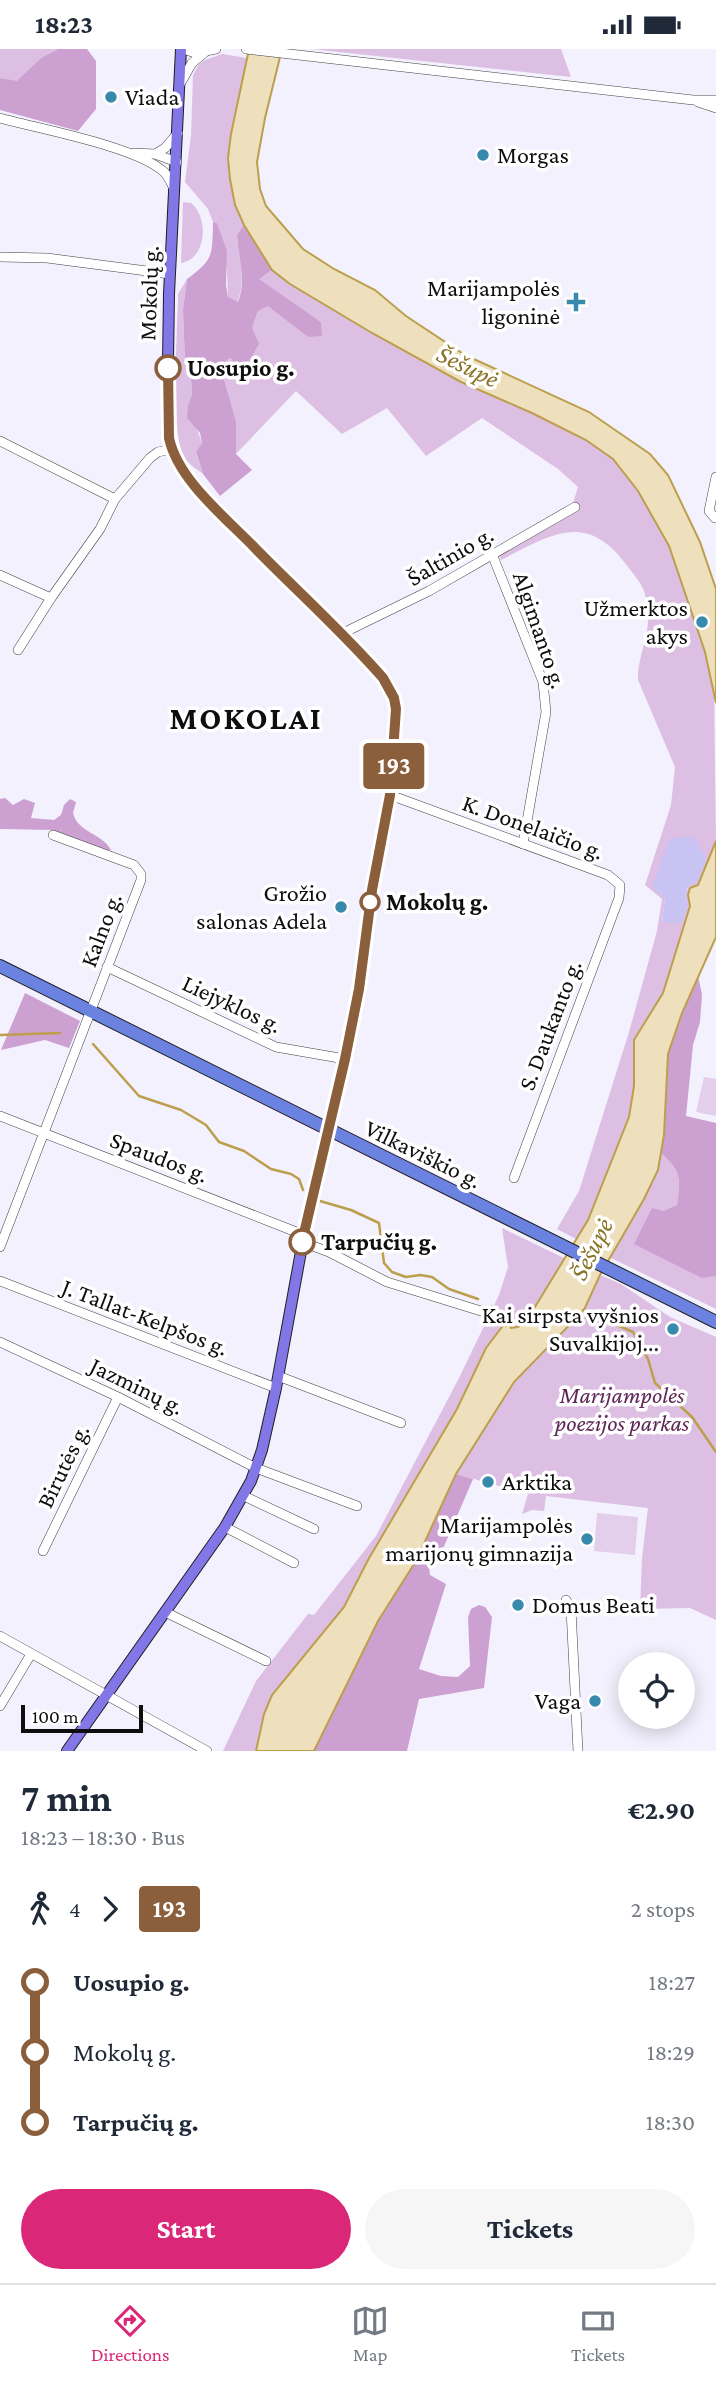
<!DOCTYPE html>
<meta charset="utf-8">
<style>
body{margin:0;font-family:"Crimson Pro",serif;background:#f6f6f7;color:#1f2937;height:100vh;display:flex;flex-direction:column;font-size:26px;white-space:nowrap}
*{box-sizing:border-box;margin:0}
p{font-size:23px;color:#747a83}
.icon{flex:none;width:38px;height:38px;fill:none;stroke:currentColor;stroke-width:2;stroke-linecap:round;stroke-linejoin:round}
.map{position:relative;height:1702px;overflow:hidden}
.panel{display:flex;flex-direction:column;background:#fff;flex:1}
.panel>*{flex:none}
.badge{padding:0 14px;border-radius:5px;font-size:24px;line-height:46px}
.fabs{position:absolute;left:618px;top:1603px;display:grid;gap:14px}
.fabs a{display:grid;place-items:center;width:77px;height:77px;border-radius:50%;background:#fff;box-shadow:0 4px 18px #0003;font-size:35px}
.scale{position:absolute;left:21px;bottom:18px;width:122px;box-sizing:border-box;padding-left:7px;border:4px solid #0e0e0e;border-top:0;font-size:19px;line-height:24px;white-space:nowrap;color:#0e0e0e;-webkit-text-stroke:5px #fff;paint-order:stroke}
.map>.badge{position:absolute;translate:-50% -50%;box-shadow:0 0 0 4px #fff}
.legs{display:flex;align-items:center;gap:10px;height:77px;padding:0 21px;font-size:23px}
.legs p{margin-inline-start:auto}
.headline{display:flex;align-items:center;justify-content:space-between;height:119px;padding:0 21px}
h1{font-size:38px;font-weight:700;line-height:52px}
.button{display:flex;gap:14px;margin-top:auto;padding:14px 21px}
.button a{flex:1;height:80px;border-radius:42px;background:#db2777;color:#fff;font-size:28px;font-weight:700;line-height:80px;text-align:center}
.button a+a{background:#f6f6f7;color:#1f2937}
ul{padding:0 21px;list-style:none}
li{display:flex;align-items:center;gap:24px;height:70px;font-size:26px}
li i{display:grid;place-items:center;width:10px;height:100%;margin:0 9px;background:currentColor}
li i::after{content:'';width:18px;height:18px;margin:-9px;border:5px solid;border-radius:50%;background:#fff}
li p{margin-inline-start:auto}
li:first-child i{background:linear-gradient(#0000 50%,currentColor 0)}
li:last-child i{background:linear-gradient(currentColor 50%,#0000 0)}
.status{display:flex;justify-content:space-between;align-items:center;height:49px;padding:0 35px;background:#fff;direction:ltr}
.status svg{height:19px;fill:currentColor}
.tabs{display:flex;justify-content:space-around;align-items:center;height:98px;border-top:2px solid #e0e1e3;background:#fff;font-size:19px;color:#747a83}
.tabs a{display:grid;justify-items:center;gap:4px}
.tabs .on{color:#db2777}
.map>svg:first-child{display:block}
.green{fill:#ddbfe4;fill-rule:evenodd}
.forest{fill:#cda0d2}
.sand{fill:#c9c3f3}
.pitch{fill:#e3cfec}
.water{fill:#eee0bc;stroke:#bc9f4c;stroke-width:2}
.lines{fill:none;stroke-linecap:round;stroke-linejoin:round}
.stream{stroke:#bc9f4c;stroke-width:2.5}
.minor-casing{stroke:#414141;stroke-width:10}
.major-casing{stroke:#1f1f1f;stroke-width:12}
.highway-casing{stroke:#1f1f1f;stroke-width:14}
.minor{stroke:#fff;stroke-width:9}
.major{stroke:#8377e7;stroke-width:10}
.highway{stroke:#6b82e1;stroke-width:12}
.line-1-casing{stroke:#fff;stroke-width:16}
.line-1{stroke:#8b5e3c;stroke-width:10}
.poi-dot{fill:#388aac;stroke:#fff;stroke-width:2.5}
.stop-1-dot{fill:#fff;stroke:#8b5e3c;stroke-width:3.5}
.labels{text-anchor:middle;stroke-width:7;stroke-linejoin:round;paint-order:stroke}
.poi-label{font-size:24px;fill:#0e0e0e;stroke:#fff;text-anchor:end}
.street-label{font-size:24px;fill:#0e0e0e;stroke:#fff}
.stop-label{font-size:24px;font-weight:bold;fill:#0e0e0e;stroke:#fff;text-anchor:start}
.park-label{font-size:24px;font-style:italic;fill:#5e2756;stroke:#fff}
.water-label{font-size:26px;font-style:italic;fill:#8a7426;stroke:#fff}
.district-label{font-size:32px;font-weight:bold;letter-spacing:2px;fill:#0e0e0e;stroke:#fff}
</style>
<div class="status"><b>18:23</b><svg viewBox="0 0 49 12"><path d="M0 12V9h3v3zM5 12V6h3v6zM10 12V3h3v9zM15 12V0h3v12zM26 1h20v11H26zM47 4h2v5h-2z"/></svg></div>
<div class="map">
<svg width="716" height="1702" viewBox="0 0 716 1702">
<rect width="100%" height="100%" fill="#f3f1fd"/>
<g class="green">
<path d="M0 0H58L41 9 17 33 0 29Z"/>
<path d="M311 0H561L571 28Z"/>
<path d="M222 5 247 9 231 85 235 156 244 176 237 186C238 209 247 231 237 254L228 248 227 222 217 174 213 173 208 160 185 133 191 86 193 26 199 15 205 11Z"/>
<path d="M183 153 191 154C209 168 207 210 181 214Z"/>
<path d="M272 221 290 235 372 284 461 333 532 364 586 391 613 410 638 442 669 497 705 603 714 639 716 792 698 836 688 846 691 857 663 944 634 991V1037L629 1068 588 1171 576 1190 557 1180 579 1142 629 983 657 882 662 850 645 836 671 756 675 718 638 631C637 609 649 589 648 567 647 539 641 535 625 514 585 461 549 487 501 511L498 504 570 464 578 438 558 420 482 369 426 407 387 359 342 385 296 342 236 405V372L220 316 230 309 243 322 252 279 258 262 269 256 308 288 321 273 258 230ZM706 809 685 844 687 856 662 873 665 849Z"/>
<path d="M187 230 183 260 185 314 191 330 192 345 188 356 202 394 196 404 203 425C198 421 190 416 186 411 169 388 178 277 178 245Z"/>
<path d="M661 1104C681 1123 681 1129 677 1156L663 1162 716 1227V1260L609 1208 658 1121Z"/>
<path d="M502 1179 564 1209 527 1271 518 1278 511 1279 505 1274 486 1299 457 1360 368 1511 344 1558 272 1646 260 1679 256 1702H223L256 1632 308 1565 314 1566 376 1487 458 1331 499 1246 508 1218Z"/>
<path d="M600 1226 621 1235 670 1268 716 1288V1571L690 1559 640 1560 642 1509 648 1459 546 1447 544 1462 532 1461 522 1465 528 1445 456 1425 514 1333 584 1261Z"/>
</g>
<g class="forest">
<path d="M58 0H87L96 12V60L78 82 0 61V29L17 32 41 9Z"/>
<path d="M213 173 217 174 227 202 226 236 228 248 238 253C247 231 238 209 237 186L244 176 272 221 259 230 321 273 322 287 308 288 268 257 258 262 252 279 259 295 243 322 230 309 220 316 236 372V405L252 421 220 447 203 425 196 403 202 394 200 384 187 369 188 356 192 345 191 330 185 314 183 260 187 230C214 210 212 207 213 173Z"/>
<path d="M5 749 13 756 24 750 35 754 31 769 54 771 61 766 64 756 70 750 76 753 73 764C78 784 102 784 111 801L105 802 53 781 0 780V750Z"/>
<path d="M698 927 702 945 700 973 693 996 686 1067 716 1074V1227L702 1229 634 1195 652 1159 663 1162 677 1156C681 1128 681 1123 661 1104L668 1005 682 964Z"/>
<path d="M25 944 80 972 69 999 45 991 1 1001Z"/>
<path d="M456 1425 473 1430 442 1502 429 1517 430 1526 446 1535 419 1620 441 1627 458 1628 470 1617 468 1568 471 1560 479 1556 485 1558 492 1568 484 1639 419 1650 407 1702H314L378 1572 416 1512Z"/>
</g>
<path class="sand" d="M693 787 706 809 698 832C681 840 688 842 687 856 687 862 683 869 681 874L662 873 665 849 652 838 670 790Z"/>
<g class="pitch">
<path d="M704 1028 716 1030V1067L696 1063Z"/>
<path d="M597 1464 638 1468 635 1506 594 1502Z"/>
</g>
<g class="water">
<path d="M249 0H282L265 69 257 113 260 140 266 157 303 200 334 220 375 241 406 267 465 306 589 363 650 405 668 426 700 493 716 540V654L705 603 669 497 638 442 613 410 586 391 532 364 461 333 372 284 290 235 272 221 244 176 235 156 230 130 228 109 231 85Z"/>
<path d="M716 792V888L682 964 668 1005 664 1086 658 1121 644 1150 600 1226 584 1261 514 1333 456 1425 416 1512 378 1572 314 1702H256L264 1665 272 1646 344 1558 368 1511 457 1360 486 1299 505 1274H509L511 1279 518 1278 527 1271 588 1171 629 1068 634 1037V991L663 944 690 857 688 846 690 839 698 836Z"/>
</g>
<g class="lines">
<g class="stream">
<path d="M0 986 60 984"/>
<path d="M93 995 139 1047 181 1061 206 1076 219 1093 244 1102 271 1120 291 1125 299 1130 303 1141"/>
<path d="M320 1152 351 1161 379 1174 384 1214 392 1223 406 1228 420 1226 432 1228 449 1240 478 1250"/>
<path d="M492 1257 500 1267 506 1277"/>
<path d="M583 1261 633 1283 648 1310 655 1334 692 1368 716 1403"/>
</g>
<defs>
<g id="minor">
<path d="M184 0 195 4 216 0"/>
<path d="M246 0 693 51H716"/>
<path d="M180 35 192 14 204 4"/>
<path d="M698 53 716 59"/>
<path d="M0 69C40 80 134 97 163 122 169 127 171 134 174 140"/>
<path d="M134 104 155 105 177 113"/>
<path d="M155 105 165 99 178 84"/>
<path d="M0 208 47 209 170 225"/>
<path d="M0 392 115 450"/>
<path d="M715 469 709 462 716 428"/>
<path d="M492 505 543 633 546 663 523 795"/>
<path d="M0 526 51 549"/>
<path d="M341 585 429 542 575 458"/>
<path d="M18 601 51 549 100 480 115 450 150 409 158 403 171 400"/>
<path d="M390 746 608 826 620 836 619 849 514 1129"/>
<path d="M107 918 276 998 345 1010"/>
<path d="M0 1067 304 1186"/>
<path d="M302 1193 329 1203 387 1233 481 1262"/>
<path d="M0 1198 141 831V825L134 816 53 786"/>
<path d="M0 1232 276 1339"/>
<path d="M0 1293 118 1348 256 1419 357 1457"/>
<path d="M278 1327 401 1374"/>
<path d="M244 1447 314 1480"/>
<path d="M225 1478 294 1514"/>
<path d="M43 1502 118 1348"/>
<path d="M566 1551 571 1560 578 1702"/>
<path d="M165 1563 266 1612"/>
<path d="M0 1587 207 1702"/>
<path d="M0 1657 31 1605"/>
</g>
<path id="major" d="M67 1702 225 1478 251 1432 262 1401 276 1339 304 1186 345 1010 359 940 372 841 386 772 393 722 396 660 394 649 383 629 206 449 176 411 171 400 167 378 169 245 181 0"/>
<path id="highway" d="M0 917 716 1273"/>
</defs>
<use href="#minor" class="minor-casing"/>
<use href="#major" class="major-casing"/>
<use href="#highway" class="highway-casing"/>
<use href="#minor" class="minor"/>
<use href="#major" class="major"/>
<use href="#highway" class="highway"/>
</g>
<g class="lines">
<defs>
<path id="line-1" d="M168 319 169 389C178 431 225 468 254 498 297 542 343 583 383 629L394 649 396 660 390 746 372 841 359 940 345 1010 302 1193"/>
</defs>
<use href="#line-1" class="line-1-casing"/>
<use href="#line-1" class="line-1"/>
</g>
<g class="poi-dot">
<circle cx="111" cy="48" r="7"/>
<circle cx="483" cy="106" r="7"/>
<path d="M572.5 242.5h7v7h7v7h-7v7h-7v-7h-7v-7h7z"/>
<circle cx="702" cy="573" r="7"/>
<circle cx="341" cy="858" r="7"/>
<circle cx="673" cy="1280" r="7"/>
<circle cx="488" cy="1433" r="7"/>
<circle cx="587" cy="1490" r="7"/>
<circle cx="518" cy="1556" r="7"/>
<circle cx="595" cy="1652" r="7"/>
</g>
<g class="stop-1-dot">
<circle cx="168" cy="319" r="12"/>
<circle cx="370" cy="853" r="9"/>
<circle cx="302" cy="1193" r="12"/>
</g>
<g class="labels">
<g class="poi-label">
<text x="125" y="56" text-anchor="start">Viada</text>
<text x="497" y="114" text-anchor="start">Morgas</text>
<text x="560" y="247">Marijampolės<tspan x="560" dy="28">ligoninė</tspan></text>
<text x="688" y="567">Užmerktos<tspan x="688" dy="28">akys</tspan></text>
<text x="327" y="852">Grožio<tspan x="327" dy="28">salonas Adela</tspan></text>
<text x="659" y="1274">Kai sirpsta vyšnios<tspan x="659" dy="28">Suvalkijoj...</tspan></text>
<text x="502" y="1441" text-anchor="start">Arktika</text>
<text x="573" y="1484">Marijampolės<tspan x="573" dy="28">marijonų gimnazija</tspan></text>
<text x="532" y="1564" text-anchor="start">Domus Beati</text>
<text x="581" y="1660">Vaga</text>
</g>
<g class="street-label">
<text transform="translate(149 244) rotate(-88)" y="8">Mokolų g.</text>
<text transform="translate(450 507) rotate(-30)" y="8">Šaltinio g.</text>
<text transform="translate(540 581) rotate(71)" y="8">Algimanto g.</text>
<text transform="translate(533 778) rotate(20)" y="8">K. Donelaičio g.</text>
<text transform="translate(101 881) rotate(-69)" y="8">Kalno g.</text>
<text transform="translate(232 955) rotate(25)" y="8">Liejyklos g.</text>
<text transform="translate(550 976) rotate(-69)" y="8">S. Daukanto g.</text>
<text transform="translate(423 1105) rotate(26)" y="8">Vilkaviškio g.</text>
<text transform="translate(159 1108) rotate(21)" y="8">Spaudos g.</text>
<text transform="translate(145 1268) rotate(21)" y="8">J. Tallat-Kelpšos g.</text>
<text transform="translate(137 1337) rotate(26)" y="8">Jazminų g.</text>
<text transform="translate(63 1417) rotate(-64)" y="8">Birutės g.</text>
</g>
<g class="stop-label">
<text x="187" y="327">Uosupio g.</text>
<text x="386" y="861">Mokolų g.</text>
<text x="321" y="1201">Tarpučių g.</text>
</g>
<g class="park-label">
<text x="622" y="1354">Marijampolės<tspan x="622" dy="28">poezijos parkas</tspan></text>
</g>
<g class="water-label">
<text transform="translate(468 317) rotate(26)" y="9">Šešupė</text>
<text transform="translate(591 1200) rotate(-63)" y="9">Šešupė</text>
</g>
<g class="district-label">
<text x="246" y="680">MOKOLAI</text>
</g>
</g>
</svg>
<div class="fabs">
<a><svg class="icon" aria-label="locate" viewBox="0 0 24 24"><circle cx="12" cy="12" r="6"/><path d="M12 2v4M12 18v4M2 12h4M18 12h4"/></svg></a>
</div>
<div class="scale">100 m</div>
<b class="badge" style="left:394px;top:717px;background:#8b5e3c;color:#fff">193</b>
</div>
<section class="panel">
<div class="headline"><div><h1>7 min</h1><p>18:23 – 18:30 · Bus</p></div><b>€2.90</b></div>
<div class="legs"><svg class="icon" aria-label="walk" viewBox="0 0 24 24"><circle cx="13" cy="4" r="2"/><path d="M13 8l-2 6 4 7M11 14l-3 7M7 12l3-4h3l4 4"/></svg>4<svg class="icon" aria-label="forward" viewBox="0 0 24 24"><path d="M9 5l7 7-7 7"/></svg><b class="badge" style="background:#8b5e3c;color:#fff">193</b><p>2 stops</p></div>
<ul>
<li><i style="color:#8b5e3c"></i><b>Uosupio g.</b><p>18:27</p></li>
<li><i style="color:#8b5e3c"></i><span>Mokolų g.</span><p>18:29</p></li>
<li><i style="color:#8b5e3c"></i><b>Tarpučių g.</b><p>18:30</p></li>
</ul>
<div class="button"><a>Start</a><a>Tickets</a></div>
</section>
<nav class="tabs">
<a class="on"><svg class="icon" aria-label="directions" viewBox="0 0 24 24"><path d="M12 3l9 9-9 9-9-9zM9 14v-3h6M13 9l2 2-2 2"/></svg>Directions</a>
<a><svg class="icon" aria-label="map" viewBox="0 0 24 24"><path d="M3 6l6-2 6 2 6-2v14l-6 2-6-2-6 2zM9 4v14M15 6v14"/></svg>Map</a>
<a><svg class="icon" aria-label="tickets" viewBox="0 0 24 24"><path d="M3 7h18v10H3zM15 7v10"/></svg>Tickets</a>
</nav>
